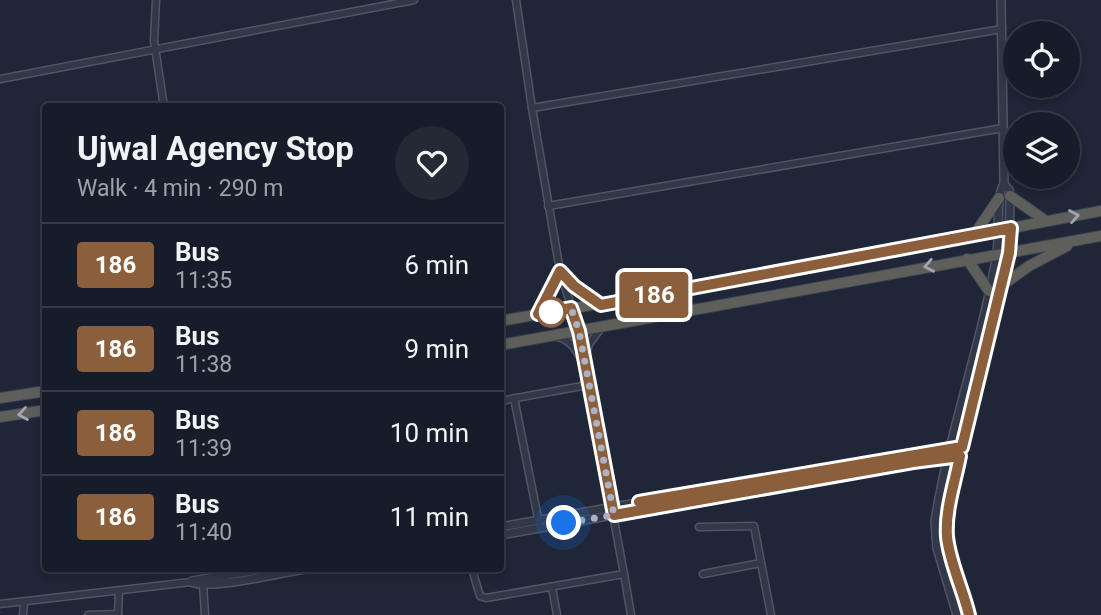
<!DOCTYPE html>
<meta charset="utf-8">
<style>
body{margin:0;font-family:Roboto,sans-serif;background:#232935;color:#f1f3f6;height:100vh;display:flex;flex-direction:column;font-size:26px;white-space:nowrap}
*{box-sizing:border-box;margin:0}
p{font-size:23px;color:#9ea1a8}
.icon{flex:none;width:38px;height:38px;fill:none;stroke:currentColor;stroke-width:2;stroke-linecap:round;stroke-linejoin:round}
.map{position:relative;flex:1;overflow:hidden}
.side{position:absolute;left:42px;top:103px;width:462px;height:469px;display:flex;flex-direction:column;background:#161c29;border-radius:7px;box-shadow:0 4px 10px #0003,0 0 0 2px #353a46}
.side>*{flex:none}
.badge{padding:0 14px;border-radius:5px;font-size:24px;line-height:46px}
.fabs{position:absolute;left:1003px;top:21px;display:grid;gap:14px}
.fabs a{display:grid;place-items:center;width:77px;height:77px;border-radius:50%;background:#161c29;box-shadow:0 4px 10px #0003,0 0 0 2px #353a46;font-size:35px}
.you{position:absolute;width:35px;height:35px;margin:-18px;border:5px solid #fff;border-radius:50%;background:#1a73e8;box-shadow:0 0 0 10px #1a73e833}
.map>.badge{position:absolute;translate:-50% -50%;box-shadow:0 0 0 4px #fff}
.round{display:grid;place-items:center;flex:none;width:74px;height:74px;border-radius:37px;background:#232935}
.head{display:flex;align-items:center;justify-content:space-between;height:119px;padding:0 35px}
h1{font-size:33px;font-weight:700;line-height:52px}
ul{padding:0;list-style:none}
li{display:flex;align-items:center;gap:21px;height:84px;padding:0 35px;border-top:2px solid #353a46}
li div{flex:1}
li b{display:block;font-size:26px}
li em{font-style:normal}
li .badge{min-width:77px;font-weight:700;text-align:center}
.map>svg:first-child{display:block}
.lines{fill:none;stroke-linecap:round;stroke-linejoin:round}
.minor-casing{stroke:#4f5566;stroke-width:9}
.tertiary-casing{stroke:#4f5566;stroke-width:10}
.trunk-casing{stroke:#3c4252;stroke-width:12}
.minor{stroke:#313848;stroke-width:6}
.tertiary{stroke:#313848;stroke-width:7}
.trunk{stroke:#5e5e5b;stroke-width:10}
.oneway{stroke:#9fa5b5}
.line-casing{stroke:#fff;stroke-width:16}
.line{stroke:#8b5e3c;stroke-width:10}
.walk{stroke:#abb2c5;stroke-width:7;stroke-dasharray:0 12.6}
.stop-dot{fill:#fff;stroke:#8b5e3c;stroke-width:3.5}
</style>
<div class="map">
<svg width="1101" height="615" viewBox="0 0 1101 615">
<rect width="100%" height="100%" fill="#1e2637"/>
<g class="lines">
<defs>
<g id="minor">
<path d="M156 0 154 41 164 107"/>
<path d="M0 79 414 0"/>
<path d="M532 108 1002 29"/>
<path d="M548 206 1003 128"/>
<path d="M538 314 560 271 574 286 600 304"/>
<path d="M556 337C568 338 576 349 581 359"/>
<path d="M585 358 589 344 601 328"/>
<path d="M514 398 539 523"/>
<path d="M500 401 588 385"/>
<path d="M699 527 754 526 771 615"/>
<path d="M472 569 480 596 486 598 624 574 579 331 560 271 532 108 516 0"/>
<path d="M624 574 631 615"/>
<path d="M703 574 761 563"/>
<path d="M203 584 205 615"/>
<path d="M552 587 557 615"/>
<path d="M0 604 191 582"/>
<path d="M23 615 24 602"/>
<path d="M88 615 118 614"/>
<path d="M118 615 119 591"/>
</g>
<g id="tertiary">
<path d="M500 527 904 456 962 447"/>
<path d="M500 535 913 462 960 456"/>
<path d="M192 581 264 569"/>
<path d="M191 582C211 590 280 573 305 569"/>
<path d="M957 615 937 548 935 522C949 431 982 344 997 253 1000 235 995 197 1004 184L1001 0"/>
<path d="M969 615 949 548 947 521 1009 253 1010 196 1009 190 1004 184"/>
</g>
<g id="trunk">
<path d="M1010 196 1046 221"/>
<path d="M974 235 999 198"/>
<path d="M967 259 989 291"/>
<path d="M1001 286 1029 266 1067 246"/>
<path d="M500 321 802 268 1101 211"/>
<path d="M500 345 1101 236"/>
<path d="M0 398 46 391"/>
<path d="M0 417 46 410"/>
</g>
</defs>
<use href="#minor" class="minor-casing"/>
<use href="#tertiary" class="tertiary-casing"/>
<use href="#trunk" class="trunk-casing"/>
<use href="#minor" class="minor"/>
<use href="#tertiary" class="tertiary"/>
<use href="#trunk" class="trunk"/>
</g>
<defs><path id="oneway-chevron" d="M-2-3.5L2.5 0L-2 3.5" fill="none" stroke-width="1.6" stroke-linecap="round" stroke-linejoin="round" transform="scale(1.75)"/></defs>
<g class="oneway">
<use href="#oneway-chevron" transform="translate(1074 216) rotate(-10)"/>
<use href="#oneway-chevron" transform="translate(929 266) rotate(169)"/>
<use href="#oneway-chevron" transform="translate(23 414) rotate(171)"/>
</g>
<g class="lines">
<defs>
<path id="line" d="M639 502 962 447 1009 253 1011 228 601 305 574 286 560 271 538 314 571 308 579 331 614 515 913 462 960 456C955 482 945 510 947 537 950 564 963 589 969 615"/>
</defs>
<use href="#line" class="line-casing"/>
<use href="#line" class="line"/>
<path class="walk" d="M551 312 571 308 579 331 614 515 564 523"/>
</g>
<circle class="stop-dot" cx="551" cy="312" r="14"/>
</svg>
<div class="fabs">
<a><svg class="icon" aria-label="locate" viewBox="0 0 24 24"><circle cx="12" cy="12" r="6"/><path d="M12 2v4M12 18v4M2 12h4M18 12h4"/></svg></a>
<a><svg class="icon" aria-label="layers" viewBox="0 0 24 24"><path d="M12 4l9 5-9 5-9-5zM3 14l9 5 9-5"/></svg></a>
</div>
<div class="you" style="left:564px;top:523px"></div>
<b class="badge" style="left:654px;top:295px;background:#8b5e3c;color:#fff">186</b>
<section class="side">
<div class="head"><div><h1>Ujwal Agency Stop</h1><p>Walk · 4 min · 290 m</p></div><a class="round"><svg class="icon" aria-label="heart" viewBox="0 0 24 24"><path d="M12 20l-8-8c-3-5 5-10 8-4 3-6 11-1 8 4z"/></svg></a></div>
<ul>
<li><span class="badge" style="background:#8b5e3c;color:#fff">186</span><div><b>Bus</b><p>11:35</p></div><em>6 min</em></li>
<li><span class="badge" style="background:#8b5e3c;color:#fff">186</span><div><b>Bus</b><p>11:38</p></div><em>9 min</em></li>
<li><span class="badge" style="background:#8b5e3c;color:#fff">186</span><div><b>Bus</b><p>11:39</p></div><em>10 min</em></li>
<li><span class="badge" style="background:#8b5e3c;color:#fff">186</span><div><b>Bus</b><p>11:40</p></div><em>11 min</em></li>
</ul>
</section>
</div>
